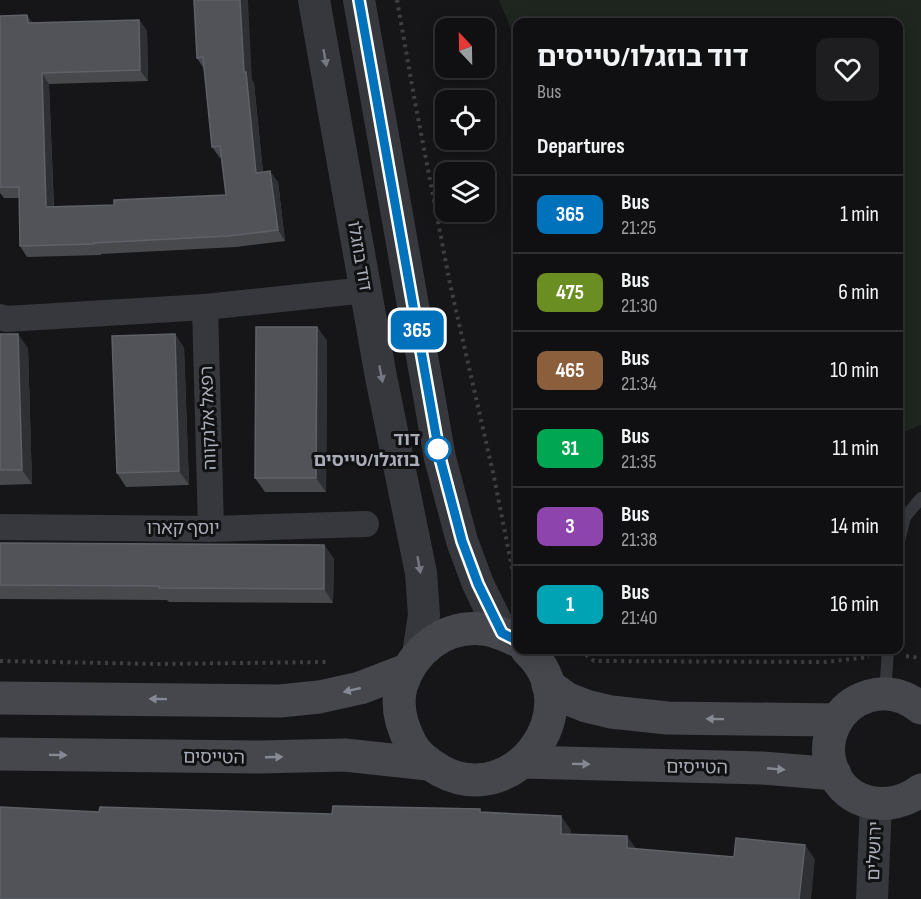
<!DOCTYPE html>
<meta charset="utf-8">
<style>
body{margin:0;font-family:"Sofia Sans Condensed","Noto Sans Hebrew",sans-serif;background:#1e1e20;color:#f1f3f6;height:100vh;display:flex;flex-direction:column;font-size:22px;white-space:nowrap}
*{box-sizing:border-box;margin:0}
p{font-size:20px;color:#9c9d9f}
.icon{flex:none;width:33px;height:33px;fill:none;stroke:currentColor;stroke-width:2;stroke-linecap:round;stroke-linejoin:round}
.map{position:relative;flex:1;overflow:hidden}
.details{position:absolute;left:513px;top:18px;width:390px;height:636px;display:flex;flex-direction:column;background:#101012;border-radius:12px;box-shadow:0 3px 15px #0003,0 0 0 2px #303032}
.details>*{flex:none}
.badge{padding:0 12px;border-radius:9px;font-size:21px;line-height:39px}
.needle{width:39px;rotate:338deg}
.fabs{position:absolute;left:435px;top:18px;display:grid;gap:12px}
.fabs a{display:grid;place-items:center;width:60px;height:60px;border-radius:12px;background:#101012;box-shadow:0 3px 15px #0003,0 0 0 2px #303032;font-size:30px}
.map>.badge{position:absolute;translate:-50% -50%;box-shadow:0 0 0 3px #fff}
h2{padding:0 24px;font-size:22px;line-height:54px}
.round{display:grid;place-items:center;flex:none;width:63px;height:63px;border-radius:12px;background:#1e1e20}
.head{display:flex;align-items:center;justify-content:space-between;height:102px;padding:0 24px}
h1{font-size:28px;font-weight:700;line-height:45px}
ul{padding:0;list-style:none}
li{display:flex;align-items:center;gap:18px;height:78px;padding:0 24px;border-top:2px solid #303032}
li div{flex:1}
li b{display:block;font-size:22px}
li em{font-style:normal}
li .badge{min-width:66px;font-weight:700;text-align:center}
.map>svg:first-child{display:block}
.green{fill:#1e261f}
.lines{fill:none;stroke-linecap:round;stroke-linejoin:round}
.path{stroke:#3d3f44;stroke-width:4;stroke-dasharray:3 4.5;stroke-linecap:butt}
.service{stroke:#37383d;stroke-width:12}
.minor{stroke:#37383d;stroke-width:26}
.tertiary{stroke:#37383d;stroke-width:32}
.secondary{stroke:#45474d;stroke-width:33}
.wall{fill:#47494d}
.shaded-wall{fill:#2f3033}
.building{fill:#525359;stroke:#5f6168;stroke-width:1.5}
.oneway{fill:#757881}
.oneway2{fill:#858993}
.line-casing{stroke:#fff;stroke-width:14}
.line{stroke:#0072bc;stroke-width:9}
.stop-dot{fill:#fff;stroke:#0072bc;stroke-width:3}
.labels{text-anchor:middle;stroke-width:6;stroke-linejoin:round;paint-order:stroke}
.street-label{font-size:18px;fill:#a8adb8;stroke:#111113}
.stop-label{font-size:18px;font-weight:bold;fill:#a8adb8;stroke:#111113;text-anchor:end}
</style>
<div class="map">
<svg width="921" height="899" viewBox="0 0 921 899">
<rect width="100%" height="100%" fill="#161618"/>
<path class="green" d="M499 0H921V425L899 434 898 22H518L517 42Z"/>
<g class="lines">
<g class="path">
<path d="M397 0 415 102 450 284 494 477 513 573 518 580"/>
<path d="M580 650 594 661 825 662 869 657"/>
<path d="M906 656 921 658"/>
<path d="M0 661 157 664 326 662"/>
</g>
<g class="service">
<path d="M898 545 905 517 921 498"/>
<path d="M885 693 888 650"/>
</g>
<g class="minor">
<path d="M205 307 211 529"/>
<path d="M0 317 6 319 205 307 366 290"/>
<path d="M0 527 211 529 366 524"/>
</g>
<g class="tertiary">
<path d="M314 0 381 377 421 573 424 615 418 654"/>
<path d="M359 0 440 458 462 541 478 584 502 633"/>
<path d="M872 899 876 803"/>
</g>
<g class="secondary">
<path d="M518 641C507 636 496 630 483 629 444 625 412 651 401 687 396 706 402 727 411 744 417 756 429 764 441 771 516 811 590 707 527 650"/>
<path d="M548 685 566 698 586 706 611 712 667 718 836 720"/>
<path d="M0 698 280 701 319 697 360 688 407 670"/>
<path d="M921 708C906 696 888 690 869 696 838 705 821 738 832 769 846 807 892 813 921 790"/>
<path d="M0 754 259 757 345 755 428 764"/>
<path d="M522 762 762 768 835 774"/>
</g>
</g>
<g class="wall">
<path d="M194 0 254 83 263 172 278 182 285 241 236 247 101 254V255L27 257 20 246 19 198H4L0 193V16L33 23 139 20 147 31 148 81 49 84 54 207 114 205 226 195 221 157 220 158 212 147 204 69 197 58Z"/>
<path d="M317 327 327 341 326 492H265L255 478Z"/>
<path d="M0 334 28 348 32 484 0 485Z"/>
<path d="M175 334 184 348 189 485 126 487 117 473Z"/>
<path d="M0 543 324 545 334 559 333 603 169 602 167 600 0 599Z"/>
</g>
<g class="shaded-wall">
<path d="M240 0H248L252 80 254 83 264 184 256 173 244 72Z"/>
<path d="M27 15 35 26 28 23Z"/>
<path d="M139 20 147 31 148 81 140 70Z"/>
<path d="M42 73 49 84 54 218 46 207Z"/>
<path d="M270 171 278 182 285 241 278 230Z"/>
<path d="M317 327 327 341 326 492 316 478Z"/>
<path d="M18 334 28 348 32 484 22 470Z"/>
<path d="M175 334 184 348 189 485 179 471Z"/>
<path d="M324 545 334 559 333 603 324 589Z"/>
<path d="M561 816 571 830 570 848 561 834Z"/>
<path d="M627 836 637 850 627 848Z"/>
<path d="M805 845 815 859 811 899H799Z"/>
</g>
<g class="building">
<path d="M194 0H240L244 72H246L256 173 270 171 278 230 228 236 94 243V244L20 246 19 187H0V16L27 15 28 23 139 20 140 70 42 73 46 207 114 205V200L226 195 220 146 212 147 203 57 197 58Z"/>
<path d="M256 327H317L316 478H255Z"/>
<path d="M0 334H18L22 470H0Z"/>
<path d="M175 334 179 471 117 473 112 336Z"/>
<path d="M0 543 324 545V589L159 588V586L0 585Z"/>
<path d="M333 806 480 809V812L561 816V834L627 836V848L734 857 736 838 805 845 799 899H0V807L99 812 100 807 332 814Z"/>
</g>
<defs><path id="oneway-solid" d="M-6-.8H1V-3.2L6.5 0L1 3.2V.8H-6Z" transform="scale(1.5)"/></defs>
<g class="oneway">
<use href="#oneway-solid" transform="translate(325 58) rotate(80)"/>
<use href="#oneway-solid" transform="translate(381 374) rotate(79)"/>
<use href="#oneway-solid" transform="translate(419 565) rotate(80)"/>
</g>
<g class="oneway2">
<use href="#oneway-solid" transform="translate(352 690) rotate(167)"/>
<use href="#oneway-solid" transform="translate(158 699) rotate(-179)"/>
<use href="#oneway-solid" transform="translate(715 719) rotate(-179)"/>
<use href="#oneway-solid" transform="translate(58 755) rotate(1)"/>
<use href="#oneway-solid" transform="translate(274 757) rotate(-2)"/>
<use href="#oneway-solid" transform="translate(581 764) rotate(1)"/>
<use href="#oneway-solid" transform="translate(776 769) rotate(5)"/>
</g>
<g class="lines">
<defs>
<path id="line" d="M359 0 440 458 462 541 478 584 502 633 518 641"/>
</defs>
<use href="#line" class="line-casing"/>
<use href="#line" class="line"/>
</g>
<circle class="stop-dot" cx="438" cy="449" r="12"/>
<g class="labels">
<g class="street-label">
<text transform="translate(360 256) rotate(80)" y="6">דוד בוזגלו</text>
<text transform="translate(208 418) rotate(-92)" y="6">רפאל אלנקווה</text>
<text x="183" y="534">יוסף קארו</text>
<text transform="translate(214 757) rotate(1)" y="6">הטייסים</text>
<text transform="translate(697 767) rotate(1)" y="6">הטייסים</text>
<text transform="translate(874 851) rotate(-88)" y="6">ירושלים</text>
</g>
<g class="stop-label">
<text x="420" y="445">דוד<tspan x="420" dy="21">בוזגלו/טייסים</tspan></text>
</g>
</g>
</svg>
<div class="fabs">
<a><svg class="needle" viewBox="-14 -14 28 28"><path d="M0-13l5 13h-10z" fill="#e53935"/><path d="M0 13l5-13h-10z" fill="#9c9d9f"/></svg></a>
<a><svg class="icon" aria-label="locate" viewBox="0 0 24 24"><circle cx="12" cy="12" r="6"/><path d="M12 2v4M12 18v4M2 12h4M18 12h4"/></svg></a>
<a><svg class="icon" aria-label="layers" viewBox="0 0 24 24"><path d="M12 4l9 5-9 5-9-5zM3 14l9 5 9-5"/></svg></a>
</div>
<b class="badge" style="left:417px;top:330px;background:#0072bc;color:#fff">365</b>
<section class="details">
<div class="head"><div><h1>דוד בוזגלו/טייסים</h1><p>Bus</p></div><a class="round"><svg class="icon" aria-label="heart" viewBox="0 0 24 24"><path d="M12 20l-8-8c-3-5 5-10 8-4 3-6 11-1 8 4z"/></svg></a></div>
<h2>Departures</h2>
<ul>
<li><span class="badge" style="background:#0072bc;color:#fff">365</span><div><b>Bus</b><p>21:25</p></div><em>1 min</em></li>
<li><span class="badge" style="background:#6b8e23;color:#fff">475</span><div><b>Bus</b><p>21:30</p></div><em>6 min</em></li>
<li><span class="badge" style="background:#8b5e3c;color:#fff">465</span><div><b>Bus</b><p>21:34</p></div><em>10 min</em></li>
<li><span class="badge" style="background:#00a651;color:#fff">31</span><div><b>Bus</b><p>21:35</p></div><em>11 min</em></li>
<li><span class="badge" style="background:#8e44ad;color:#fff">3</span><div><b>Bus</b><p>21:38</p></div><em>14 min</em></li>
<li><span class="badge" style="background:#00a3b4;color:#fff">1</span><div><b>Bus</b><p>21:40</p></div><em>16 min</em></li>
</ul>
</section>
</div>
